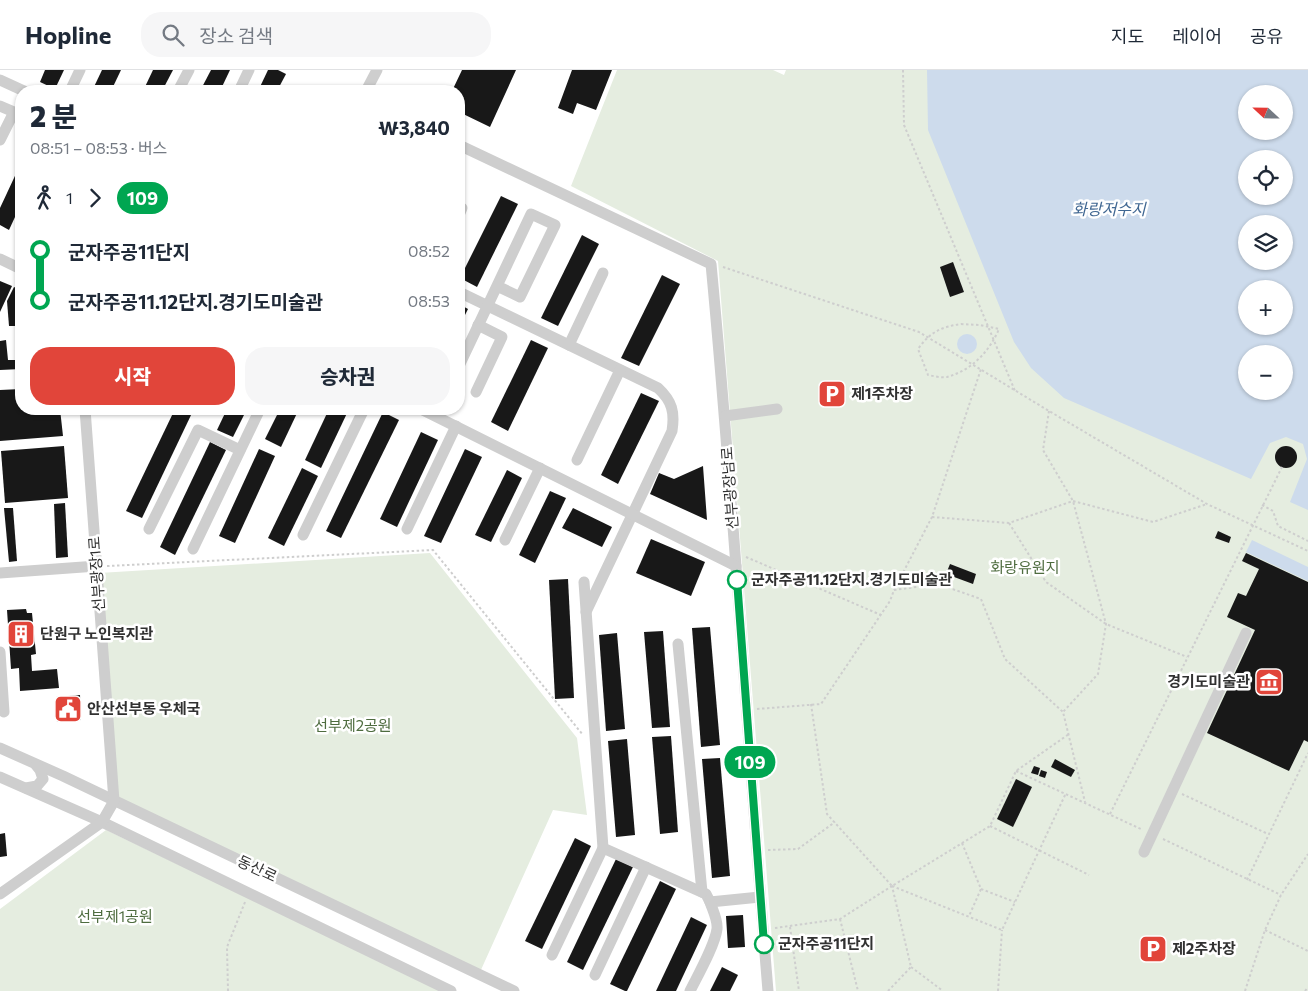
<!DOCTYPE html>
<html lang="ko">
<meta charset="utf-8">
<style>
body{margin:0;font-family:Commissioner,"Noto Sans KR",sans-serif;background:#f6f6f7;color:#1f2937;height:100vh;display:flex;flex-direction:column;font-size:19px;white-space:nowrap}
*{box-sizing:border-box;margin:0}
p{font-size:16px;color:#747a83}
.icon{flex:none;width:28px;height:28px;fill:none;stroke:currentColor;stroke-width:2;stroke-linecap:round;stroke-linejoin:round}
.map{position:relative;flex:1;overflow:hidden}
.side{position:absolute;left:15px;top:15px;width:450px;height:330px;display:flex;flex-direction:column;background:#fff;border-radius:20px;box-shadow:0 1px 4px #0004}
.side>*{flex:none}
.badge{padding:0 10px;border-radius:16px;font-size:18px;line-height:32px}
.needle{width:32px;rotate:292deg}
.fabs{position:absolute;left:1238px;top:15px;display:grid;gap:10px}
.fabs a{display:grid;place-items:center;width:55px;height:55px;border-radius:50%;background:#fff;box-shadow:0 1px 4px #0004;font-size:25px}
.map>.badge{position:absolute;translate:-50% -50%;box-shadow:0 0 0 2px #fff}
.legs{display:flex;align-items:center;gap:8px;height:55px;padding:0 15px;font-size:16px}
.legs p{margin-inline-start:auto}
.summary{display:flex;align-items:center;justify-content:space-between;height:85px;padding:0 15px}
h1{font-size:28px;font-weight:800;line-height:38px}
.cta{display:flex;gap:10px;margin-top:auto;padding:10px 15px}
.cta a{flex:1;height:58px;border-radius:20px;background:#e1453a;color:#fff;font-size:20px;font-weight:800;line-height:58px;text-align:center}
.cta a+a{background:#f6f6f7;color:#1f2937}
ul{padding:0 15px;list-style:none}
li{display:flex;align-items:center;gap:18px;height:50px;font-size:19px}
li i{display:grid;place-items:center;width:8px;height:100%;margin:0 6px;background:currentColor}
li i::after{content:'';width:12px;height:12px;margin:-6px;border:4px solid;border-radius:50%;background:#fff}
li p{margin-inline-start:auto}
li:first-child i{background:linear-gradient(#0000 50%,currentColor 0)}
li:last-child i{background:linear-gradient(currentColor 50%,#0000 0)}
header{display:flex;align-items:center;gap:30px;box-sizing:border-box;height:70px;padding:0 25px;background:#fff;border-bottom:1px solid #e0e1e3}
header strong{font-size:24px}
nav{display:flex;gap:28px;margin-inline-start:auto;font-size:18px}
.search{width:350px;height:45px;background:#f6f6f7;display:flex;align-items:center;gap:12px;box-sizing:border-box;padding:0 18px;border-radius:20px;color:#747a83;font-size:19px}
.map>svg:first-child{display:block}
.green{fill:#e5ede0;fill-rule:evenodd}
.water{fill:#cddbec;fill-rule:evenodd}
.building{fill:#181818}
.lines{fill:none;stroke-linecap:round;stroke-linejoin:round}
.path{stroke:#cecece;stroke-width:2;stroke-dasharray:2.5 2.5;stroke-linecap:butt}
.minor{stroke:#cecece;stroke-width:11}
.line-1-casing{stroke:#fff;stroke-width:11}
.line-1{stroke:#00a651;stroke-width:8}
.stop-1-dot{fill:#fff;stroke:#00a651;stroke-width:2.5}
.labels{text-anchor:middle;stroke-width:5;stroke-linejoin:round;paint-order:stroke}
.poi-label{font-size:15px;font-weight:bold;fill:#313131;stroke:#fff;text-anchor:start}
.street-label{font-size:15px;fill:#313131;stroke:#fff}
.park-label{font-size:15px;fill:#4e6c3f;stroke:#fff}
.stop-label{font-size:15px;font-weight:bold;fill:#313131;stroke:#fff;text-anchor:start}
.water-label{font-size:16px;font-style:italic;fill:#406792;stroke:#fff}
</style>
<header>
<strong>Hopline</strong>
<div class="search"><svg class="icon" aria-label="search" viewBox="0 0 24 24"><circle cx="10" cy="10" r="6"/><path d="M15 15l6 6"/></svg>장소 검색</div>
<nav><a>지도</a><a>레이어</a><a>공유</a></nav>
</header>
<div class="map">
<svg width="1308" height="921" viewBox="0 0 1308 921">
<rect width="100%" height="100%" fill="#fff"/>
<g class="green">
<path d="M617 0H773L784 5 786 0H1308V921H776L718 191 571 116ZM1246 24H1284V61H1246ZM1246 89H1284V126H1246ZM1246 154H1284V191H1246ZM1246 219H1284V256H1246ZM1246 284H1284V321H1246Z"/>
<path d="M430 483 577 668 587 745 553 740 480 902 117 730 99 503Z"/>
<path d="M106 760 444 921H0V839Z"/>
</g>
<g class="water">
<path d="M927 0H1308V440L1290 432 1307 389 1303 374 1286 367 1270 373 1251 409 1064 328 1031 298 1014 272 928 60ZM1246 24H1284V61H1246ZM1246 89H1284V126H1246ZM1246 154H1284V191H1246ZM1246 219H1284V256H1246ZM1246 284H1284V321H1246Z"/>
<circle cx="967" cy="274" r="10"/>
<path d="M1252 470 1308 497V511L1246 482Z"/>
</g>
<g class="building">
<path d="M45 0H64L55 19 40 12Z"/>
<path d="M102 0H121L111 21H92Z"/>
<path d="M153 0H173L162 21H143Z"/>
<path d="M211 0H230L220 21H200Z"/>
<path d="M268 0H278L286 4 277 21H258Z"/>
<path d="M462 0H516L490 57 459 42V21H452Z"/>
<path d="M572 0H612L596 40 577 33 573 44 558 38Z"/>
<path d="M21 93V134L9 160 0 155V138Z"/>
<path d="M501 126 518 134 477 217 460 208Z"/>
<path d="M582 165 599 174 558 256 541 248Z"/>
<path d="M953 192 964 222 950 227 940 197Z"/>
<path d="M662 205 680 214 639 296 621 288Z"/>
<path d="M0 211 12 216 0 242Z"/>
<path d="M14 217 21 220V256H9L7 231Z"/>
<path d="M459 234 468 239 459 257Z"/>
<path d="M6 270 8 290H21V299L0 300V271Z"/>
<path d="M531 270 548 278 508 361 491 352Z"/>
<path d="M21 319V339H60L63 366 0 371V320Z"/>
<path d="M641 323 659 331 618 414 601 405Z"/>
<path d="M175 339H183L192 343 142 448 126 441Z"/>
<path d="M227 339H247L233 367 217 360Z"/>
<path d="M280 339H299L281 377 265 369Z"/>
<path d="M329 339H349L321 398 305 390Z"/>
<path d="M383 342 399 350 341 468 326 461Z"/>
<path d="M421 362 438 370 397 457 380 449Z"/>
<path d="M210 372 226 380 175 485 160 477Z"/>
<path d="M64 376 68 428 5 433 1 381Z"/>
<circle cx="1286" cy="387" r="11"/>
<path d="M259 379 275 386 235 473 219 466Z"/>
<path d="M465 379 482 387 441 473 424 466Z"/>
<path d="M703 396 707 450 650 424 659 403 674 409Z"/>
<path d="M302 398 318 406 284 476 268 468Z"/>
<path d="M507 400 522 408 491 472 475 465Z"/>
<path d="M550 421 566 428 535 493 519 485Z"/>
<path d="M65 433 68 487 56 488 54 434Z"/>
<path d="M4 438H13L17 491 9 492Z"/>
<path d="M573 438 612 457 602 477 562 458Z"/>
<path d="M1218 461 1231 467 1229 473 1215 468Z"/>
<path d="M651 469 705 492 691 526 636 503Z"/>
<path d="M1246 483 1308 512V672L1304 670 1289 701 1207 663 1255 560 1227 547 1238 523 1246 526 1259 499 1242 491Z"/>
<path d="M950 494 976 504 973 514 946 504Z"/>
<path d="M568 509 574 628 555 629 549 510Z"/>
<path d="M26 539 27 543H32L36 584 31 585 32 601 57 599 59 618 20 621 19 598 11 599 7 540Z"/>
<path d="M710 557 720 675 701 677 692 558Z"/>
<path d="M663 561 670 657 652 658 644 562Z"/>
<path d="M617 563 625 659 606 661 599 565Z"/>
<path d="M80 625 81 650 57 652 56 627Z"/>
<path d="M671 666 678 762 660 764 652 667Z"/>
<path d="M627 669 635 765 616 767 608 671Z"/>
<path d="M720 688 730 806 712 808 702 689Z"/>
<path d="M1055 689 1075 700 1071 707 1051 697Z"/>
<path d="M1034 696 1040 698 1038 705 1031 703Z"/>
<path d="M1041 700 1047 702 1045 708 1039 706Z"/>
<path d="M1016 709 1032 717 1013 757 997 749Z"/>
<path d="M5 763 7 786 0 787V764Z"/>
<path d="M575 768 591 776 542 879 525 871Z"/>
<path d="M616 789 633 797 583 900 567 892Z"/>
<path d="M660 811 676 819 627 921H625L610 914Z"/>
<path d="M743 845 745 877 728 878 726 846Z"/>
<path d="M691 847 707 855 676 921H656Z"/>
<path d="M722 897 738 905 730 921H710Z"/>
</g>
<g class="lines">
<g class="path">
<path d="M903 0 904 55 1015 321"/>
<path d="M723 197 919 262 1049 341 1207 434 1308 481"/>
<path d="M961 254 980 255 999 259C989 282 972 300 947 307 942 308 933 306 928 305L918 279C930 262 941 257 961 254Z"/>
<path d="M1049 341 1043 380 1073 431 1106 554 1098 604 1063 642 1085 732"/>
<path d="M1262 435 1273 441 1278 456 1308 471"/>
<path d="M932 447 1009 453 1073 431 1153 452 1207 434"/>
<path d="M1009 453 1046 512 1106 554 1187 587"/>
<path d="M746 487 881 545"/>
<path d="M107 496 433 480 583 665"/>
<path d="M894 520 938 514 981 529 1005 589 1063 642"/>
<path d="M811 634 827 744 892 816 990 756 1016 701 1069 664"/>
<path d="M757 639 821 634 890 531 894 520 932 447 981 299"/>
<path d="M1016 701 1143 760"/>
<path d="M1182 724 1268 764"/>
<path d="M1110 744 1282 397"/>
<path d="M990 756 1089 805"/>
<path d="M1163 769 1281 825"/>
<path d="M962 773 981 819 969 846"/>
<path d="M768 780 798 779 835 752"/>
<path d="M1247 810 1308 683"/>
<path d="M892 816 1002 860 1066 723"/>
<path d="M981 819 1015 832"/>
<path d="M840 849 858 921"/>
<path d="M790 857 799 921"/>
<path d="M775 858 840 849 892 816"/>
<path d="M1265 860 1308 881"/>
<path d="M911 897 943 921"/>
<path d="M228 921 227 877 245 832"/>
<path d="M888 921 911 897 892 816"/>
<path d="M998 921 1002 860"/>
<path d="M1245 921 1265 860 1281 825 1308 784"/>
<path d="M1305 921 1308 917"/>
</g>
<g class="minor">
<path d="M0 10 24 21"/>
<path d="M70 21 80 0"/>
<path d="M178 21 189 0"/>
<path d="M239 21 249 0"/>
<path d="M366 21 377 0"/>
<path d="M0 36 14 42 0 70"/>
<path d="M459 75 711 194C734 436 748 679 768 921"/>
<path d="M459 145 462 138"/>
<path d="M0 189 21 199"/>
<path d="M459 222 658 318C672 331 675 342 672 361L586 542"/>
<path d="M569 275 603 203"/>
<path d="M459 296 531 144 555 155 520 227 497 216"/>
<path d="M476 322 502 267 478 255"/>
<path d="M421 339 736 496"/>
<path d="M725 346 777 339"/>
<path d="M577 390 620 300"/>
<path d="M149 459 198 360 240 380"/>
<path d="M407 459 456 356"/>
<path d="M303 465 364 339"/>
<path d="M505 470 540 398"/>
<path d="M193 479 260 339"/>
<path d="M0 503 97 496"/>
<path d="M584 512 603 778 706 824 710 832 760 827"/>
<path d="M678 574 702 822"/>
<path d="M0 582 4 642"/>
<path d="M0 678 63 706 514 921"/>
<path d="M0 707 102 752 451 921"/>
<path d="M26 718 37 716 43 709 40 700 36 695"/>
<path d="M1144 782 1246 563"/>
<path d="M0 824 102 752 114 731 85 339"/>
<path d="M552 885 603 778"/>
<path d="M595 905 646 797"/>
<path d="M690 921C698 905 715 875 717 859 718 850 713 841 710 832"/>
</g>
</g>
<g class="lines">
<defs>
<path id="line-1" d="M737 510 764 874"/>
</defs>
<use href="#line-1" class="line-1-casing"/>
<use href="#line-1" class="line-1"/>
</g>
<defs>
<symbol id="parking-square" viewBox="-11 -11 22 22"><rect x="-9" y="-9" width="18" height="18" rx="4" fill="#e1453a" stroke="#fff"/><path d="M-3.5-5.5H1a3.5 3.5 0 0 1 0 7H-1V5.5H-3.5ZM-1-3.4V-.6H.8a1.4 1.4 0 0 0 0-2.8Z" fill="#fff"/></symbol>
<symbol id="building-square" viewBox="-11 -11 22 22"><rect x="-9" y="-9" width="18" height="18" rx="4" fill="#e1453a" stroke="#fff"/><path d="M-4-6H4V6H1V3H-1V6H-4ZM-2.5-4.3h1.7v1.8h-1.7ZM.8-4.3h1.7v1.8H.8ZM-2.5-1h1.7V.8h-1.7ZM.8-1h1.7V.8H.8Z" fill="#fff"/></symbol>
<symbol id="museum-square" viewBox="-11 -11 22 22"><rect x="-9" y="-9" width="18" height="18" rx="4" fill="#e1453a" stroke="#fff"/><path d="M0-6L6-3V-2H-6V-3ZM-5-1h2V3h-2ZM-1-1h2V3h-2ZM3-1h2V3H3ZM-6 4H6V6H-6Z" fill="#fff"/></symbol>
<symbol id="civic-square" viewBox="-11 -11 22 22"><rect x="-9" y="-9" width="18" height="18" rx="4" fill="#e1453a" stroke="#fff"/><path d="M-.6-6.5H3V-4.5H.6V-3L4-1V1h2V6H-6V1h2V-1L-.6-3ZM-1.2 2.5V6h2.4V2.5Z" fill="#fff"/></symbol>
</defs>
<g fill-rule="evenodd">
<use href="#parking-square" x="816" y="308" width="32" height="32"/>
<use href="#building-square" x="5" y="548" width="32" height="32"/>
<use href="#museum-square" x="1253" y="596" width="32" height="32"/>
<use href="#civic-square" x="52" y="623" width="32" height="32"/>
<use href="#parking-square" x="1137" y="863" width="32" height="32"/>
</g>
<g class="stop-1-dot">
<circle cx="737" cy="510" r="9"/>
<circle cx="764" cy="874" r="9"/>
</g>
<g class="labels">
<g class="poi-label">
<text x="851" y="329">제1주차장</text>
<text x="40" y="569">단원구 노인복지관</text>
<text x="1250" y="617" text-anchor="end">경기도미술관</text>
<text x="87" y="644">안산선부동 우체국</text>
<text x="1172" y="884">제2주차장</text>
</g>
<g class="street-label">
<text transform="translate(730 418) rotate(-94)" y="5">선부광장남로</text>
<text transform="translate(97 504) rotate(-94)" y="5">선부광장1로</text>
<text transform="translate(257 799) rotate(25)" y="5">동산로</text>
</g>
<g class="park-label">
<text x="1025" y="503">화랑유원지</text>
<text x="353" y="661">선부제2공원</text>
<text x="115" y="852">선부제1공원</text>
</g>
<g class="stop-label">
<text x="751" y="515">군자주공11.12단지.경기도미술관</text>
<text x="778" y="879">군자주공11단지</text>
</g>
<g class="water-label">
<text x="1109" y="145">화랑저수지</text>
</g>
</g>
</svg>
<div class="fabs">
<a><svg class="needle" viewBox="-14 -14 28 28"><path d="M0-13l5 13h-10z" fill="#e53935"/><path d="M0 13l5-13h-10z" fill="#747a83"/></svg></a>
<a><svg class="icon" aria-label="locate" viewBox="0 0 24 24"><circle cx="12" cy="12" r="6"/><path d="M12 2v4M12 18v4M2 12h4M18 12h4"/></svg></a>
<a><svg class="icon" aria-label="layers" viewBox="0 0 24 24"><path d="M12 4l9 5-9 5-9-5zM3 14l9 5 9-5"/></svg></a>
<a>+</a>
<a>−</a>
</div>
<b class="badge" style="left:750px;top:692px;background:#00a651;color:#fff">109</b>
<section class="side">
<div class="summary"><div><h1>2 분</h1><p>08:51 – 08:53 · 버스</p></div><b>₩3,840</b></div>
<div class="legs"><svg class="icon" aria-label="walk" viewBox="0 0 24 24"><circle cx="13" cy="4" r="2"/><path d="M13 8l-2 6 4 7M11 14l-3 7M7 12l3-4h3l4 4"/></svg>1<svg class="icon" aria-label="forward" viewBox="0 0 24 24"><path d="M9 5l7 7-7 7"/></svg><b class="badge" style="background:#00a651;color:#fff">109</b></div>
<ul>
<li><i style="color:#00a651"></i><b>군자주공11단지</b><p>08:52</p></li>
<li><i style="color:#00a651"></i><b>군자주공11.12단지.경기도미술관</b><p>08:53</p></li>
</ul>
<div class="cta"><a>시작</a><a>승차권</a></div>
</section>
</div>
